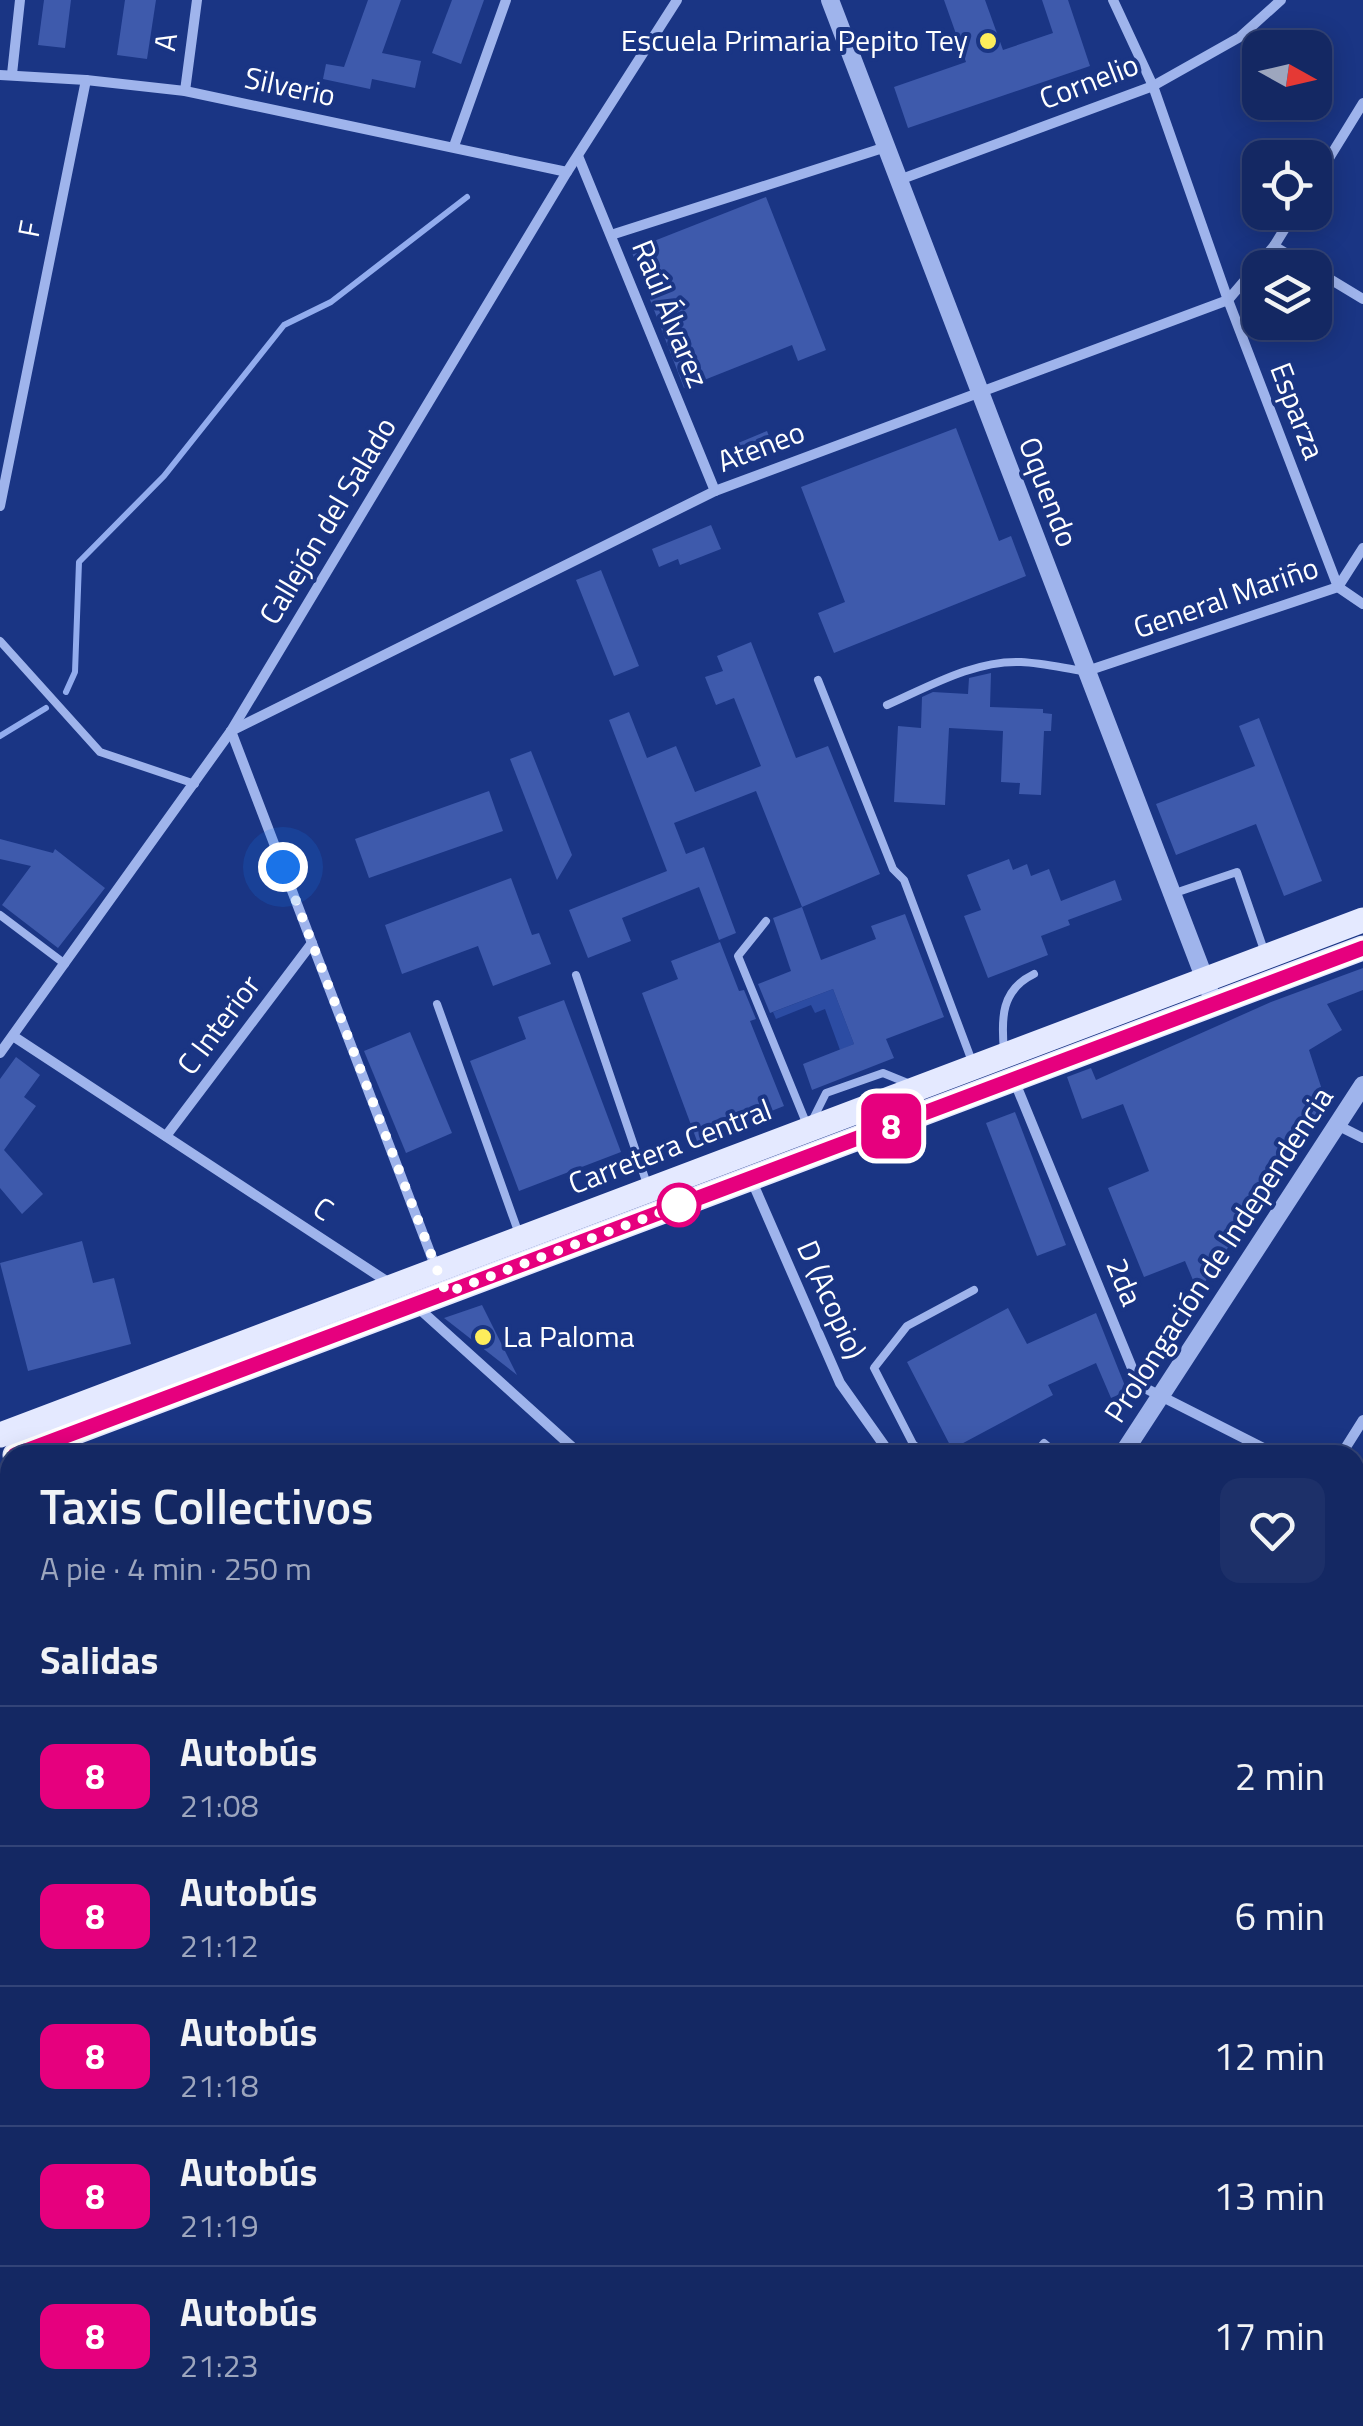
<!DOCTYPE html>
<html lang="es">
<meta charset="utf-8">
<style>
body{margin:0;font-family:"Titillium Web",sans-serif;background:#1d3069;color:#f1f3f6;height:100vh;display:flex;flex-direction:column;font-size:38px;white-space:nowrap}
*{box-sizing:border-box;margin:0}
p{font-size:32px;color:#9da6be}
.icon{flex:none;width:55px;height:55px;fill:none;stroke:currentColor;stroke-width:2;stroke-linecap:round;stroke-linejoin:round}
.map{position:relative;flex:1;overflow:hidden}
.details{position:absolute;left:0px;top:1445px;width:1365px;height:982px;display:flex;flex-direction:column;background:#142863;border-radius:30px 30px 0 0;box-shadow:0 5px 25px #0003,0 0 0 2px #334478}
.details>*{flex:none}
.badge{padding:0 20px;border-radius:15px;font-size:35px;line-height:65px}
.needle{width:65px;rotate:98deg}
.controls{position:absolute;left:1242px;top:30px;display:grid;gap:20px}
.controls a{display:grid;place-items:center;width:90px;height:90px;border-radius:20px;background:#142863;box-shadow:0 5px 25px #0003,0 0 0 2px #334478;font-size:50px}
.you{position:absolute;width:50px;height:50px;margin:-25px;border:8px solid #fff;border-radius:50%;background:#1a73e8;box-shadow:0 0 0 15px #1a73e833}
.map>.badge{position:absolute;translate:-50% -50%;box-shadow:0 0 0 5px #fff}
h2{padding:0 40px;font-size:38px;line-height:90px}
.round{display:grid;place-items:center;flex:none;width:105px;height:105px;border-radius:20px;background:#1d3069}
.summary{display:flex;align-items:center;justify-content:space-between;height:170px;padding:0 40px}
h1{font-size:48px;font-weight:600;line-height:75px}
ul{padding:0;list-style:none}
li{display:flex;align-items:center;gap:30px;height:140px;padding:0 40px;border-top:2px solid #334478}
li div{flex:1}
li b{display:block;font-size:38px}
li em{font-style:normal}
li .badge{min-width:110px;font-weight:700;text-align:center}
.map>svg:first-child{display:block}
.green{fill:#2c4ca3}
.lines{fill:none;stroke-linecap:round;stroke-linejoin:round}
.stream{stroke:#92acee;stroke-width:6}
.building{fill:#3e5aac}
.service{stroke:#9fb4ec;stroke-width:8}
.minor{stroke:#9fb4ec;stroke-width:10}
.tertiary{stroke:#9fb4ec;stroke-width:18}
.secondary{stroke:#cbd7f8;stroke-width:20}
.primary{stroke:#e4e9ff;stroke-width:25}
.line-casing{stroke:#fff;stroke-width:22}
.line{stroke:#e6007e;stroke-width:15}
.walk{stroke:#fff;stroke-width:10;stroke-dasharray:0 18}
.poi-dot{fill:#feed5b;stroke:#1a3584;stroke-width:4}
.stop-dot{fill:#fff;stroke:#e6007e;stroke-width:5}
.labels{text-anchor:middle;stroke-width:8;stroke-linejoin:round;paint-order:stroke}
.poi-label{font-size:30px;fill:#fff;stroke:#1a3584;text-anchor:end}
.street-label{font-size:30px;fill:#fff;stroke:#1a3584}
</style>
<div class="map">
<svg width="1363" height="2426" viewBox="0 0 1363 2426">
<rect width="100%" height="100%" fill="#1a3584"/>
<g class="green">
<path d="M833 989 854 1044 840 1050 825 1009 815 1013 811 1005 776 1019 773 1012Z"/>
<path d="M1355 1884 1363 1888V2242L1355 2248Z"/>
<path d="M628 2418H1143L1133 2426H623Z"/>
</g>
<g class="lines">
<g class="stream">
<path d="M66 692 75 672 79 562 164 476 284 325 331 302 467 197"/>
<path d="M0 736 46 708"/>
</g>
</g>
<g class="building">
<path d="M44 0H71L65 48 38 45Z"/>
<path d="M125 0H156L147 59 117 55Z"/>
<path d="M368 0H401L382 53 421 61 415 88 372 79 370 89 323 79 326 64 344 67Z"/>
<path d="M452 0H484L461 64 432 53Z"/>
<path d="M944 0H985L1003 50 1053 33 1042 0H1068L1090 66 908 128 894 87 966 62Z"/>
<path d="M766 197 826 350 798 361 792 345 684 388 631 250Z"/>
<path d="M956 428 999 541 1011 536 1026 576 834 653 818 613 845 602 801 487Z"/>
<path d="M767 431 775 452 739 466 731 446Z"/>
<path d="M711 525 721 549 680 565 678 559 659 567 652 549Z"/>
<path d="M601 570 639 666 614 676 576 580Z"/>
<path d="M751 642 796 758 828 746 880 874 802 907 756 791 674 823 686 854 704 847 736 933 719 940 699 887 622 918 631 941 588 958 569 910 667 871 609 720 629 712 647 758 676 746 695 792 761 766 734 698 716 705 705 677 723 671 717 656Z"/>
<path d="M991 673 990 707 1043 709V713L1052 714 1051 731H1044L1041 795 1019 794 1020 783 1001 782 1003 731 949 728 945 805 894 802 898 726 921 728 922 697 933 692 968 694 969 678Z"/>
<path d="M1259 718 1322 881 1284 896 1256 824 1176 855 1156 804 1255 766 1239 726Z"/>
<path d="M531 751 572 855 557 880 510 759Z"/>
<path d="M489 791 503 831 369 878 355 839Z"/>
<path d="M0 839 53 853 55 849 105 888 58 948 2 905 31 866 0 859Z"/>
<path d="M1009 859 1013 870 1027 864 1031 876 1049 869 1061 901 1115 880 1122 900 1068 920 1070 925 1041 936 1048 955 988 978 964 916 981 910 967 875Z"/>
<path d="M511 878 532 935 539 933 551 964 493 986 478 946 402 974 385 925Z"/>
<path d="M802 907 821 960 876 939 871 926 905 914 944 1017 886 1039 894 1058 812 1090 803 1064 854 1044 833 989 770 1013 758 984 791 971 773 918Z"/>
<path d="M720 942 739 991 744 990 756 1019 750 1021 784 1106 697 1141 642 993 678 979 671 961Z"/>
<path d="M1363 968V990L1327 1004 1342 1030 1309 1050 1326 1102 1198 1292 1185 1261 1144 1277 1108 1188 1149 1171 1123 1104 1082 1119 1067 1077 1091 1068 1096 1080 1271 1002Z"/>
<path d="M564 1000 621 1152 519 1191 470 1061 526 1039 518 1017Z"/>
<path d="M410 1032 452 1133 406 1153 364 1051Z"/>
<path d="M16 1057 40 1075 24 1097 36 1106 4 1150 43 1194 22 1214 0 1188V1079Z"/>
<path d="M1015 1112 1066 1245 1037 1256 986 1123Z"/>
<path d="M82 1241 93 1283 114 1278 131 1344 28 1371 0 1263Z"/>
<path d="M482 1305 517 1375 444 1318Z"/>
<path d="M1008 1308 1027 1344 1096 1313 1127 1391 1111 1398 1096 1363 1048 1385 1053 1395 952 1449 907 1362Z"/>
</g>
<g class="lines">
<g class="service">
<path d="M0 641 100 752 195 784"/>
<path d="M818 680 893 869 904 880 973 1064"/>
<path d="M887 705C928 687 974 660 1021 662 1042 663 1063 668 1083 671"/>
<path d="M1172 894 1237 872 1265 953"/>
<path d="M0 915 65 964"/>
<path d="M766 921 738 956 807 1125"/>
<path d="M576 975 647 1184"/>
<path d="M437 1004 519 1234"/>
<path d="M1004 1051C1001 1018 1001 990 1034 974"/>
<path d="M812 1121 826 1093 883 1073 910 1084"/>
<path d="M926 1455 913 1444 874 1368 907 1326 974 1290"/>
<path d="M1034 1455 1044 1443 1058 1455"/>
</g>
<g class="minor">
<path d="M1113 0 1153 86 1228 300 1338 587 1363 604"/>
<path d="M12 74 20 0"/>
<path d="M0 75 86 80 185 91 567 172"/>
<path d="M185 91 197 0"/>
<path d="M454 146 506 0"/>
<path d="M578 156 715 491"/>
<path d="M899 180 1153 86 1240 37 1281 0"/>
<path d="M1315 181 1363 103"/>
<path d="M611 235 886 147"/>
<path d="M1274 246 1310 268"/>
<path d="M1315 270 1363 299"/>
<path d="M0 506 86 80"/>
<path d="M1087 671 1338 587 1363 548"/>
<path d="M13 1036 391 1284"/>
<path d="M0 1053 231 731 567 172 677 0"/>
<path d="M1014 1080 1139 1385 1277 1455"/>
<path d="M1337 1125 1363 1138"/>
<path d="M166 1136 312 943"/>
<path d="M751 1179 840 1383 891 1455"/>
<path d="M436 1268 231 731 715 491 1228 300 1274 246 1295 212"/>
<path d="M415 1305 581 1455"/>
<path d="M1341 1455 1363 1420"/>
<path d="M1355 1494 1363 1498"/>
<path d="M0 1672 10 1658"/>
<path d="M1355 1751 1363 1738"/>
<path d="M0 1803 10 1810"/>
<path d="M1355 1867 1363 1871"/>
<path d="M0 2054 10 2053"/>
<path d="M0 2282H10"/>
<path d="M511 2418 530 2426"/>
<path d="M1138 2418 1145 2426"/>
<path d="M233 2426 248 2418"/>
<path d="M405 2426 409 2418"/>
</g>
<g class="tertiary">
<path d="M830 0 1209 990"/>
<path d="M1122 1455 1363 1085"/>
<path d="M1355 2268 1363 2262"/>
<path d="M603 2426 607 2418"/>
<path d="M1160 2426 1170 2418"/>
</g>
<g class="secondary">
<path d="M1355 2328 1363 2317"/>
<path d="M1355 2362 1363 2352"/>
<path d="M1284 2426 1290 2418"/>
<path d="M1307 2426 1313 2418"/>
</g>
<g class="primary">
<path d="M0 1435 1363 920"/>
<path d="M15 1455 1363 948"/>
</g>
</g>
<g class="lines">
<defs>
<path id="line" d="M15 1455 1363 948"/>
</defs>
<use href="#line" class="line-casing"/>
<use href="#line" class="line"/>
<path class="walk" d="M283 867 446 1293 688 1202 679 1205"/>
</g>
<g class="poi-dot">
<circle cx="988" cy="41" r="10"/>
<circle cx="483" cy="1337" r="10"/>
</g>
<circle class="stop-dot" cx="679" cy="1205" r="20"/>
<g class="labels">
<g class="poi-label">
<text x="968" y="51">Escuela Primaria Pepito Tey</text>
<text x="503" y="1347" text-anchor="start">La Paloma</text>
</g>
<g class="street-label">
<text transform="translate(166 42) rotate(-82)" y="10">A</text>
<text transform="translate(1089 82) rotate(-21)" y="10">Cornelio</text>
<text transform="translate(290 87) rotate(12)" y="10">Silverio</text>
<text transform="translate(30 229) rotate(-79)" y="10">F</text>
<text transform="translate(670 314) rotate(68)" y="10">Raúl Álvarez</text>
<text transform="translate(1297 411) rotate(69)" y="10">Esparza</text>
<text transform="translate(761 447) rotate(-21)" y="10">Ateneo</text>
<text transform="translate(1048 492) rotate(69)" y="10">Oquendo</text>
<text transform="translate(328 521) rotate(-59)" y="10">Callejón del Salado</text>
<text transform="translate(1226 598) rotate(-19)" y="10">General Mariño</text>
<text transform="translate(219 1025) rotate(-53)" y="10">C Interior</text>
<text transform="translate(670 1147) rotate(-21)" y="10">Carretera Central</text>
<text transform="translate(323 1209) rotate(33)" y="10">C</text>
<text transform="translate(1219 1255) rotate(-57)" y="10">Prolongación de Independencia</text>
<text transform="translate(1124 1282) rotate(68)" y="10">2da</text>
<text transform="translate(831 1300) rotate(66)" y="10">D (Acopio)</text>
</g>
</g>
</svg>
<div class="controls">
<a><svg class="needle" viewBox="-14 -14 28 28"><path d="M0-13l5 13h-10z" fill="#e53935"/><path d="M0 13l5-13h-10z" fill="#9da6be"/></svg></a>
<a><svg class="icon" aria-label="locate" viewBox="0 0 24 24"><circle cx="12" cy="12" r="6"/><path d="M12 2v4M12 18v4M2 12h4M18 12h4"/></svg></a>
<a><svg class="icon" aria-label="layers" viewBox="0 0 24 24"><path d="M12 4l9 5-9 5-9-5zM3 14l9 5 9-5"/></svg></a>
</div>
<div class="you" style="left:283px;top:867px"></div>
<b class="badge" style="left:891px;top:1126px;background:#e6007e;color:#fff">8</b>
<section class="details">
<div class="summary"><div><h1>Taxis Collectivos</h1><p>A pie · 4 min · 250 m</p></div><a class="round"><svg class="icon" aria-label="heart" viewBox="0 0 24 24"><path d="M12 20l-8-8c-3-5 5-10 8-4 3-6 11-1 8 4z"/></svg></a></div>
<h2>Salidas</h2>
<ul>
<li><span class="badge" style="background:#e6007e;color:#fff">8</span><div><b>Autobús</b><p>21:08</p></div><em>2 min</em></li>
<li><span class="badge" style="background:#e6007e;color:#fff">8</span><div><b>Autobús</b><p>21:12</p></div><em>6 min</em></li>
<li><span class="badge" style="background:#e6007e;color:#fff">8</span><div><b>Autobús</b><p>21:18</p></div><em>12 min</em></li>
<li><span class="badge" style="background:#e6007e;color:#fff">8</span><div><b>Autobús</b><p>21:19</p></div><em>13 min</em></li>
<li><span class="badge" style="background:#e6007e;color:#fff">8</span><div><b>Autobús</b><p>21:23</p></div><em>17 min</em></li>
</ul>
</section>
</div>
